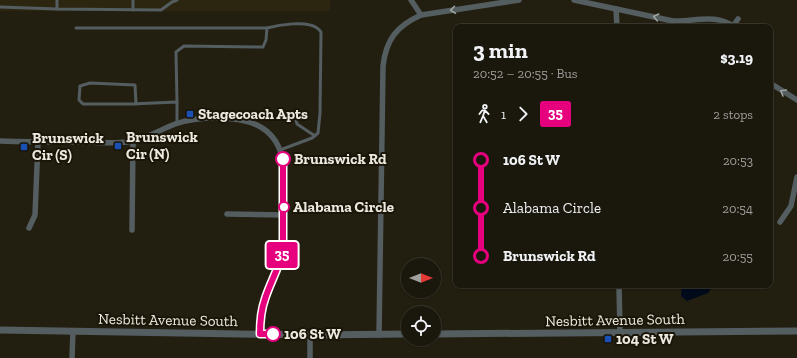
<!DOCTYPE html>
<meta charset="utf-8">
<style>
body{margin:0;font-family:"Zilla Slab",serif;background:#232015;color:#f1f3f6;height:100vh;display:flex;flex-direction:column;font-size:15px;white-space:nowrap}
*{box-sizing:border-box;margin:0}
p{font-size:13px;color:#9f9f9d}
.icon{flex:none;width:22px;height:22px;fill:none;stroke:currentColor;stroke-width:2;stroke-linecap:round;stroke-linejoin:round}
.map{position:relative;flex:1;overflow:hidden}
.side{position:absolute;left:453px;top:24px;width:320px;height:264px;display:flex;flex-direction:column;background:#1a170c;border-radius:8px;box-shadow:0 1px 3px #0004,0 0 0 1px #38362d}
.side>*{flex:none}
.badge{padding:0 8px;border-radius:3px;font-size:14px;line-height:26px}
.needle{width:26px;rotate:90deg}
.tools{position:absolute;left:401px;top:258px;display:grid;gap:8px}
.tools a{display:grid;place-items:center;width:40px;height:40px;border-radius:50%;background:#1a170c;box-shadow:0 1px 3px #0004,0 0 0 1px #38362d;font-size:20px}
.map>.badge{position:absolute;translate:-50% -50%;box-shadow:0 0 0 2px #fff}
.legs{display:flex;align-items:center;gap:6px;height:44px;padding:0 20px;font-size:13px}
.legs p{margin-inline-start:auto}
.headline{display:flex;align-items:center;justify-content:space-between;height:68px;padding:0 20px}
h1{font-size:22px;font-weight:700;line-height:30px}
ul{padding:0 20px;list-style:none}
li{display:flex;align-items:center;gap:14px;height:48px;font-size:15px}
li i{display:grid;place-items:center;width:6px;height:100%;margin:0 5px;background:currentColor}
li i::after{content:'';width:10px;height:10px;margin:-5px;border:3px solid;border-radius:50%;background:#1a170c}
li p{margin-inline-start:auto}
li:first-child i{background:linear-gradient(#0000 50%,currentColor 0)}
li:last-child i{background:linear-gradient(currentColor 50%,#0000 0)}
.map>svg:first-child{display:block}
.built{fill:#2c2611}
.water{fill:#000a1b}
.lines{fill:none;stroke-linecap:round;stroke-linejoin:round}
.service{stroke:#545d60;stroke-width:3}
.minor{stroke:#545d60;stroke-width:5.5}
.tertiary{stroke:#545d60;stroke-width:7}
.oneway{stroke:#a0a4a0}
.line-1-casing{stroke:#fff;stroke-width:9}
.line-1{stroke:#e6007e;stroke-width:6}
.transit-dot{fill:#1a4fb4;stroke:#1a1507;stroke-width:1.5}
.stop-1-dot{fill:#fff;stroke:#e6007e;stroke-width:2}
.labels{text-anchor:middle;stroke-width:4;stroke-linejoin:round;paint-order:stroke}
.poi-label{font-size:15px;font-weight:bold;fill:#eceae0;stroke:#1a1507;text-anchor:start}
.stop-label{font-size:15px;font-weight:bold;fill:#eceae0;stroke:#1a1507;text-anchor:start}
.street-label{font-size:15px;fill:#eceae0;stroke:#1a1507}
</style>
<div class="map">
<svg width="797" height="358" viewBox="0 0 797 358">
<rect width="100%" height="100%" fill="#231f10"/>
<rect class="built" x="0" y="0" width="330" height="11"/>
<path class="water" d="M682 285H714L708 293 687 301 681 296Z"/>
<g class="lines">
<g class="service">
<path d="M57 0V9"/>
<path d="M133 0V10"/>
<path d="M0 7 57 9 161 10 172 2 177 0"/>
<path d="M76 28H267"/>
<path d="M177 102 176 52 184 46 263 47 266 40 267 28C278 25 307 20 317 28 319 29 320 31 321 32L320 113 318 133 312 138 280 150"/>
<path d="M136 104 135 85 90 83 80 86 79 100 83 104H131L177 102V123"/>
<path d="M295 116 297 124 315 136"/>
</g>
<g class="minor">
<path d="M411 0 421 15"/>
<path d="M574 0 673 21C694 22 716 13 734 27"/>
<path d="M616 9 617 27"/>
<path d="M733 26 738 19"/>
<path d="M770 83 797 100"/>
<path d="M0 141C27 142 55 142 82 142 97 142 112 144 127 142 145 140 159 130 175 124 189 119 203 118 217 118 254 118 281 129 284 170L283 251C279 268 270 283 265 299 261 310 260 322 260 334"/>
<path d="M227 214 284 215"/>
<path d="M780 222 791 206 797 177"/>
<path d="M29 228 35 215 38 142"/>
<path d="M132 230 133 141"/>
<path d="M619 285 620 332"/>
<path d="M379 335 383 66C386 39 397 26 421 15L519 0"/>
<path d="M72 358 73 331"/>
<path d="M310 358V335"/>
</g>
<g class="tertiary">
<path d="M0 330 310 335 408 334"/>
<path d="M434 334 797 331"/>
</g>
</g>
<defs><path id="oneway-chevron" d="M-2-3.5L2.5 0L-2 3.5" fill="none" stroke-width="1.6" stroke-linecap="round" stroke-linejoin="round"/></defs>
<g class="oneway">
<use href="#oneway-chevron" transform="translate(453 10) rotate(172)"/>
<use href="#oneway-chevron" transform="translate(656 17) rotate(-168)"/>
<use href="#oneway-chevron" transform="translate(783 92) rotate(-149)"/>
</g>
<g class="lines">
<defs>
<path id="line-1" d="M273 334H260C260 322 261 310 265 299 270 283 279 268 283 251V159"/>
</defs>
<use href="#line-1" class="line-1-casing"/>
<use href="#line-1" class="line-1"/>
</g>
<g class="transit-dot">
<rect x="186" y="110" width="8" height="8" rx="2"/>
<rect x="114" y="142" width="8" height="8" rx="2"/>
<rect x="20" y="143" width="8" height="8" rx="2"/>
<rect x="604" y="335" width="8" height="8" rx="2"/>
</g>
<g class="stop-1-dot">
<circle cx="283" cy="159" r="7"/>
<circle cx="284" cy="207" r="5"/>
<circle cx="273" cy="334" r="7"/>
</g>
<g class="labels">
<g class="poi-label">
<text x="198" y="119">Stagecoach Apts</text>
<text x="126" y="142">Brunswick<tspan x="126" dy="17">Cir (N)</tspan></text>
<text x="32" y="143">Brunswick<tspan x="32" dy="17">Cir (S)</tspan></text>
<text x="616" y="344">104 St W</text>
</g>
<g class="stop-label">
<text x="294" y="164">Brunswick Rd</text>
<text x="293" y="212">Alabama Circle</text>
<text x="284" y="339">106 St W</text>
</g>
<g class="street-label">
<text transform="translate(168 320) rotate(1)" y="5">Nesbitt Avenue South</text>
<text transform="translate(615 320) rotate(-1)" y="5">Nesbitt Avenue South</text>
</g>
</g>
</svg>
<div class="tools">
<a><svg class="needle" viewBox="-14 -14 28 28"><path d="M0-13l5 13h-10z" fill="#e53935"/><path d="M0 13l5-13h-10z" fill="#9f9f9d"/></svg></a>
<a><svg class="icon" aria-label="locate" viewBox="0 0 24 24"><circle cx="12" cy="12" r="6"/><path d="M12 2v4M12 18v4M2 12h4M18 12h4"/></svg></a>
</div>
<b class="badge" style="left:282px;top:255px;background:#e6007e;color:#fff">35</b>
<section class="side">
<div class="headline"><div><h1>3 min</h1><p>20:52 – 20:55 · Bus</p></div><b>$3.19</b></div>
<div class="legs"><svg class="icon" aria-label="walk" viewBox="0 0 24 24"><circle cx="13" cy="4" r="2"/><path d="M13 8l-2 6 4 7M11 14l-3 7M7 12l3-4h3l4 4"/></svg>1<svg class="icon" aria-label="forward" viewBox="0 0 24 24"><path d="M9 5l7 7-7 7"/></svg><b class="badge" style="background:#e6007e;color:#fff">35</b><p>2 stops</p></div>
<ul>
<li><i style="color:#e6007e"></i><b>106 St W</b><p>20:53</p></li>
<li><i style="color:#e6007e"></i><span>Alabama Circle</span><p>20:54</p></li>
<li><i style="color:#e6007e"></i><b>Brunswick Rd</b><p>20:55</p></li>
</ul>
</section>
</div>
